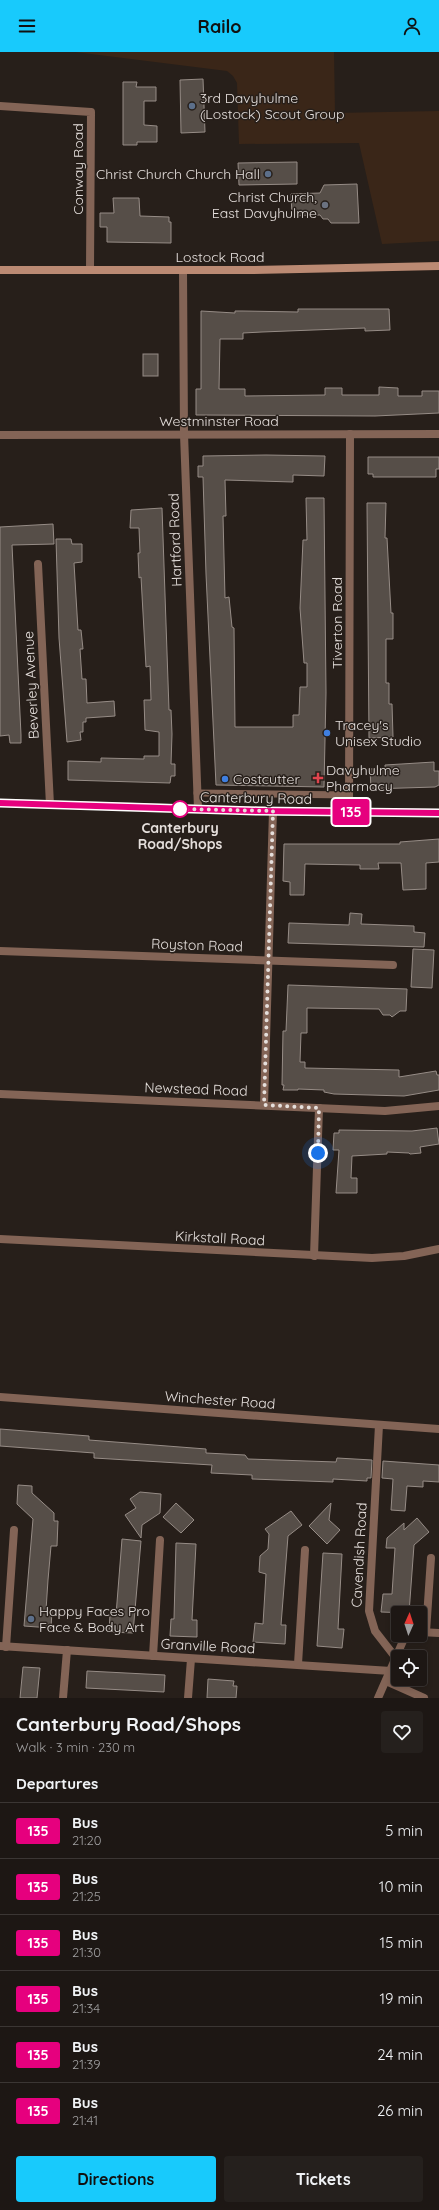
<!DOCTYPE html>
<meta charset="utf-8">
<style>
body{margin:0;font-family:Quicksand,sans-serif;background:#25201d;color:#f1f3f6;height:100vh;display:flex;flex-direction:column;font-size:15px;white-space:nowrap}
*{box-sizing:border-box;margin:0}
p{font-size:13px;color:#a09fa0}
.icon{flex:none;width:22px;height:22px;fill:none;stroke:currentColor;stroke-width:2;stroke-linecap:round;stroke-linejoin:round}
.map{position:relative;height:1646px;overflow:hidden}
.drawer{display:flex;flex-direction:column;background:#1d1714;flex:1}
.drawer>*{flex:none}
.badge{padding:0 8px;border-radius:3px;font-size:14px;line-height:26px}
.needle{width:26px;rotate:3deg}
.fabs{position:absolute;left:391px;top:1554px;display:grid;gap:8px}
.fabs a{display:grid;place-items:center;width:36px;height:36px;border-radius:4px;background:#1d1714;box-shadow:0 2px 6px #0003,0 0 0 1px #3b3634;font-size:20px}
.you{position:absolute;width:20px;height:20px;margin:-10px;border:3px solid #fff;border-radius:50%;background:#1a73e8;box-shadow:0 0 0 6px #1a73e833}
.map>.badge{position:absolute;translate:-50% -50%;box-shadow:0 0 0 2px #fff}
h2{padding:0 16px;font-size:15px;line-height:36px}
.round{display:grid;place-items:center;flex:none;width:42px;height:42px;border-radius:4px;background:#25201d}
.overview{display:flex;align-items:center;justify-content:space-between;height:68px;padding:0 16px}
h1{font-size:19px;font-weight:800;line-height:30px}
.cta{display:flex;gap:8px;margin-top:auto;padding:8px 16px}
.cta a{flex:1;height:46px;border-radius:4px;background:#18cafc;color:#111;font-size:16px;font-weight:800;line-height:46px;text-align:center}
.cta a+a{background:#25201d;color:#f1f3f6}
ul{padding:0;list-style:none}
li{display:flex;align-items:center;gap:12px;height:56px;padding:0 16px;border-top:1px solid #3b3634}
li div{flex:1}
li b{display:block;font-size:15px}
li em{font-style:normal}
li .badge{min-width:44px;font-weight:700;text-align:center}
header{display:flex;justify-content:space-between;align-items:center;height:52px;padding:0 16px;background:#18cafc;color:#111;font-size:18px;font-weight:800}
.map>svg:first-child{display:block}
.green{fill:#3a2618}
.building{fill:#564e48;stroke:#968c86}
.lines{fill:none;stroke-linecap:round;stroke-linejoin:round}
.service{stroke:#836456;stroke-width:7}
.minor{stroke:#836456;stroke-width:8}
.tertiary{stroke:#836456;stroke-width:8}
.secondary{stroke:#bb8a73;stroke-width:8}
.line-casing{stroke:#fff;stroke-width:9}
.line{stroke:#e6007e;stroke-width:6}
.walk{stroke:#e5dfdc;stroke-width:4;stroke-dasharray:0 7.2}
.service-dot{fill:#5c6f8a;stroke:#271f1a;stroke-width:1.5}
.worship-dot{fill:#6b7280;stroke:#271f1a;stroke-width:1.5}
.shop-dot{fill:#3f7fe0;stroke:#271f1a;stroke-width:1.5}
.health-dot{fill:#e0444e;stroke:#271f1a;stroke-width:1.5}
.stop-dot{fill:#fff;stroke:#e6007e;stroke-width:2}
.labels{text-anchor:middle;stroke-width:3;stroke-linejoin:round;paint-order:stroke}
.poi-label{font-size:14px;fill:#e5dfdc;stroke:#271f1a;text-anchor:start}
.street-label{font-size:14px;fill:#e5dfdc;stroke:#271f1a}
.stop-label{font-size:14px;font-weight:bold;fill:#e5dfdc;stroke:#271f1a}
</style>
<header><svg class="icon" aria-label="menu" viewBox="0 0 24 24"><path d="M4 6h16M4 12h16M4 18h16"/></svg>Railo<svg class="icon" aria-label="person" viewBox="0 0 24 24"><circle cx="12" cy="8" r="4"/><path d="M4 21q1-7 8-7t8 7"/></svg></header>
<div class="map">
<svg width="439" height="1646" viewBox="0 0 439 1646">
<rect width="100%" height="100%" fill="#271f1a"/>
<path class="green" d="M75 0H334L335 61 439 59V189L382 192 359 91 239 92 237 31 233 24 227 19Z"/>
<g class="building">
<path d="M203 27 205 80 181 81 180 28Z"/>
<path d="M123 30H137L136 35H156V49H144V73L157 74V90H137V93H123Z"/>
<path d="M297 110V132L239 133 238 111Z"/>
<path d="M357 132 359 171H331L328 167H323L320 163 292 164 291 142 320 141 324 133Z"/>
<path d="M113 146H139L140 164 169 165V170H171V191L107 190V175H100V161H114Z"/>
<path d="M298 257H389L390 278 365 279V276L262 280 243 281V287H220L219 337H245V344L325 343V336H342V343H379V335L398 336V344H422V339H439V361L375 364 196 363V337H201V259L235 261V259H243L298 260Z"/>
<rect x="143" y="302" width="15" height="22"/>
<path d="M266 403 325 404 324 424 293 423V430L225 428 226 464H223L225 546 229 545 232 575 234 576 235 675H293V663H299L300 635H307V611H304L300 556 303 488H307L306 446H324L326 641 324 735 216 733 206 522 203 425H198V414H203V404Z"/>
<path d="M368 405H439V417H436V425H373V422H368Z"/>
<path d="M367 451H386L385 486H387L391 561H393V587H386V631H389V652H392L393 685 369 686Z"/>
<path d="M162 456 169 658H171L172 682 171 712H175V724H171L170 731 68 728V709L101 710V706L144 707V704H159V680L145 678 144 648H151L150 614 146 615 141 525 139 526 138 501H140L139 476H130L131 458Z"/>
<path d="M53 472 54 492 12 493 21 683V691H10L9 683 0 684V475Z"/>
<path d="M56 487H71L72 492H82V510L74 511 78 578H81L83 597H80L82 627H86L87 651 114 649 115 664 86 666V670H83V680H80L81 688 67 690 59 586Z"/>
<path d="M434 710V719H439V733L435 735 371 737 370 717 385 716V713Z"/>
<path d="M439 787V810L426 811V837L403 838 401 811H378L379 817H360V813L305 812 304 843H290V830L283 829 284 792H400V790Z"/>
<path d="M350 861 362 862 361 872 414 874V880L425 881 424 895 288 891 289 871 349 873Z"/>
<path d="M413 897 434 898 432 936 411 935Z"/>
<path d="M288 933 407 937 406 959H400L392 965 390 963H383L379 957 307 956V981H301L300 1010H305V1016L399 1018V1025L436 1019 437 1023H439V1038L404 1044 334 1042 324 1040V1038L298 1037V1038H283L284 1033H282L283 979H286Z"/>
<path d="M437 1076 439 1092 420 1095 421 1101 410 1102 409 1101 387 1100V1102L352 1104 351 1126H357V1141H336L339 1098H333L334 1081H339V1078L412 1079Z"/>
<path d="M0 1377 89 1384V1388L206 1397V1401L245 1403 248 1407 336 1410 337 1406 372 1408 371 1426H367V1429L333 1427V1430L252 1427V1423L211 1421 212 1413 94 1406V1401L0 1394Z"/>
<path d="M383 1409 439 1413V1430L423 1429V1435L407 1434 405 1459 391 1458 393 1427 382 1426Z"/>
<path d="M18 1433 32 1434V1441L54 1461V1469H58L57 1494H51L48 1528 46 1558 52 1559 51 1576 24 1574 33 1467 17 1452Z"/>
<path d="M140 1440 161 1442 160 1461 142 1473 141 1486 125 1463 136 1456 130 1447Z"/>
<path d="M176 1451 194 1468 181 1481 163 1465Z"/>
<path d="M331 1451 329 1468 340 1478 327 1492 309 1474Z"/>
<path d="M291 1459 302 1473 288 1484 281 1573H286L285 1592 253 1590 255 1571 263 1572 266 1522 259 1520 260 1504 268 1497 269 1482 265 1477Z"/>
<path d="M417 1466 429 1480 414 1493 409 1561 381 1560 383 1542H392L395 1496H386L387 1486 404 1471V1478Z"/>
<path d="M122 1487 141 1489 133 1581 109 1580 110 1562 116 1563Z"/>
<path d="M176 1491 196 1492 192 1568H197V1585L170 1584 171 1567H174Z"/>
<path d="M323 1501 342 1502 338 1577H344L342 1596 317 1594Z"/>
<path d="M23 1615 40 1616 37 1646H20Z"/>
<path d="M87 1619 165 1623 164 1640 86 1636Z"/>
<path d="M208 1627 234 1629 233 1634H237L236 1646H207Z"/>
</g>
<g class="lines">
<path class="service" d="M197 741 349 743"/>
<g class="minor">
<path d="M0 54 91 60 90 218"/>
<path d="M183 218 184 382 198 757"/>
<path d="M0 383 439 382"/>
<path d="M38 512 50 753"/>
<path d="M0 751 273 759 439 761"/>
<path d="M349 760 350 382"/>
<path d="M0 899 393 913"/>
<path d="M0 1042 385 1059 439 1054"/>
<path d="M264 1053 273 759"/>
<path d="M0 1187 372 1206 404 1204 439 1197"/>
<path d="M314 1204 319 1056"/>
<path d="M379 1373 369 1559 375 1579 396 1606"/>
<path d="M420 1580 439 1581"/>
<path d="M426 1580 431 1506"/>
<path d="M0 1594 391 1619"/>
<path d="M6 1595 14 1478"/>
<path d="M153 1604 160 1488"/>
<path d="M298 1612 305 1498"/>
<path d="M386 1629 424 1646"/>
<path d="M63 1646 67 1598"/>
<path d="M188 1646 191 1607"/>
<path d="M378 1646 403 1589 409 1583"/>
</g>
<path class="tertiary" d="M0 1345 439 1377"/>
<path class="secondary" d="M0 218H252L439 214"/>
</g>
<g class="lines">
<defs>
<path id="line" d="M0 751 258 759 439 761"/>
</defs>
<use href="#line" class="line-casing"/>
<use href="#line" class="line"/>
<path class="walk" d="M180 757 273 759 264 1053 319 1056 318 1101"/>
</g>
<g class="service-dot">
<circle cx="192" cy="54" r="4"/>
<circle cx="268" cy="122" r="4"/>
<circle cx="31" cy="1567" r="4"/>
</g>
<circle class="worship-dot" cx="325" cy="153" r="4"/>
<g class="shop-dot">
<circle cx="327" cy="681" r="4"/>
<circle cx="225" cy="727" r="4"/>
</g>
<path class="health-dot" d="M316 720h4v4h4v4h-4v4h-4v-4h-4v-4h4z"/>
<circle class="stop-dot" cx="180" cy="757" r="8"/>
<g class="labels">
<g class="poi-label">
<text x="200" y="51">3rd Davyhulme<tspan x="200" dy="16">(Lostock) Scout Group</tspan></text>
<text x="260" y="127" text-anchor="end">Christ Church Church Hall</text>
<text x="317" y="150" text-anchor="end">Christ Church,<tspan x="317" dy="16">East Davyhulme</tspan></text>
<text x="335" y="678">Tracey's<tspan x="335" dy="16">Unisex Studio</tspan></text>
<text x="326" y="723">Davyhulme<tspan x="326" dy="16">Pharmacy</tspan></text>
<text x="233" y="732">Costcutter</text>
<text x="39" y="1564">Happy Faces Pro<tspan x="39" dy="16">Face &amp; Body Art</tspan></text>
</g>
<g class="street-label">
<text transform="translate(78 117) rotate(-90)" y="5">Conway Road</text>
<text x="220" y="210">Lostock Road</text>
<text x="219" y="374">Westminster Road</text>
<text transform="translate(175 488) rotate(-92)" y="5">Hartford Road</text>
<text transform="translate(337 571) rotate(-90)" y="5">Tiverton Road</text>
<text transform="translate(31 633) rotate(-93)" y="5">Beverley Avenue</text>
<text transform="translate(256 746) rotate(1)" y="5">Canterbury Road</text>
<text transform="translate(197 893) rotate(2)" y="5">Royston Road</text>
<text transform="translate(196 1037) rotate(2)" y="5">Newstead Road</text>
<text transform="translate(220 1186) rotate(3)" y="5">Kirkstall Road</text>
<text transform="translate(220 1348) rotate(4)" y="5">Winchester Road</text>
<text transform="translate(359 1503) rotate(-87)" y="5">Cavendish Road</text>
<text transform="translate(208 1594) rotate(3)" y="5">Granville Road</text>
</g>
<g class="stop-label">
<text x="180" y="781">Canterbury<tspan x="180" dy="16">Road/Shops</tspan></text>
</g>
</g>
</svg>
<div class="fabs">
<a><svg class="needle" viewBox="-14 -14 28 28"><path d="M0-13l5 13h-10z" fill="#e53935"/><path d="M0 13l5-13h-10z" fill="#a09fa0"/></svg></a>
<a><svg class="icon" aria-label="locate" viewBox="0 0 24 24"><circle cx="12" cy="12" r="6"/><path d="M12 2v4M12 18v4M2 12h4M18 12h4"/></svg></a>
</div>
<div class="you" style="left:318px;top:1101px"></div>
<b class="badge" style="left:351px;top:760px;background:#e6007e;color:#fff">135</b>
</div>
<section class="drawer">
<div class="overview"><div><h1>Canterbury Road/Shops</h1><p>Walk · 3 min · 230 m</p></div><a class="round"><svg class="icon" aria-label="heart" viewBox="0 0 24 24"><path d="M12 20l-8-8c-3-5 5-10 8-4 3-6 11-1 8 4z"/></svg></a></div>
<h2>Departures</h2>
<ul>
<li><span class="badge" style="background:#e6007e;color:#fff">135</span><div><b>Bus</b><p>21:20</p></div><em>5 min</em></li>
<li><span class="badge" style="background:#e6007e;color:#fff">135</span><div><b>Bus</b><p>21:25</p></div><em>10 min</em></li>
<li><span class="badge" style="background:#e6007e;color:#fff">135</span><div><b>Bus</b><p>21:30</p></div><em>15 min</em></li>
<li><span class="badge" style="background:#e6007e;color:#fff">135</span><div><b>Bus</b><p>21:34</p></div><em>19 min</em></li>
<li><span class="badge" style="background:#e6007e;color:#fff">135</span><div><b>Bus</b><p>21:39</p></div><em>24 min</em></li>
<li><span class="badge" style="background:#e6007e;color:#fff">135</span><div><b>Bus</b><p>21:41</p></div><em>26 min</em></li>
</ul>
<div class="cta"><a>Directions</a><a>Tickets</a></div>
</section>
